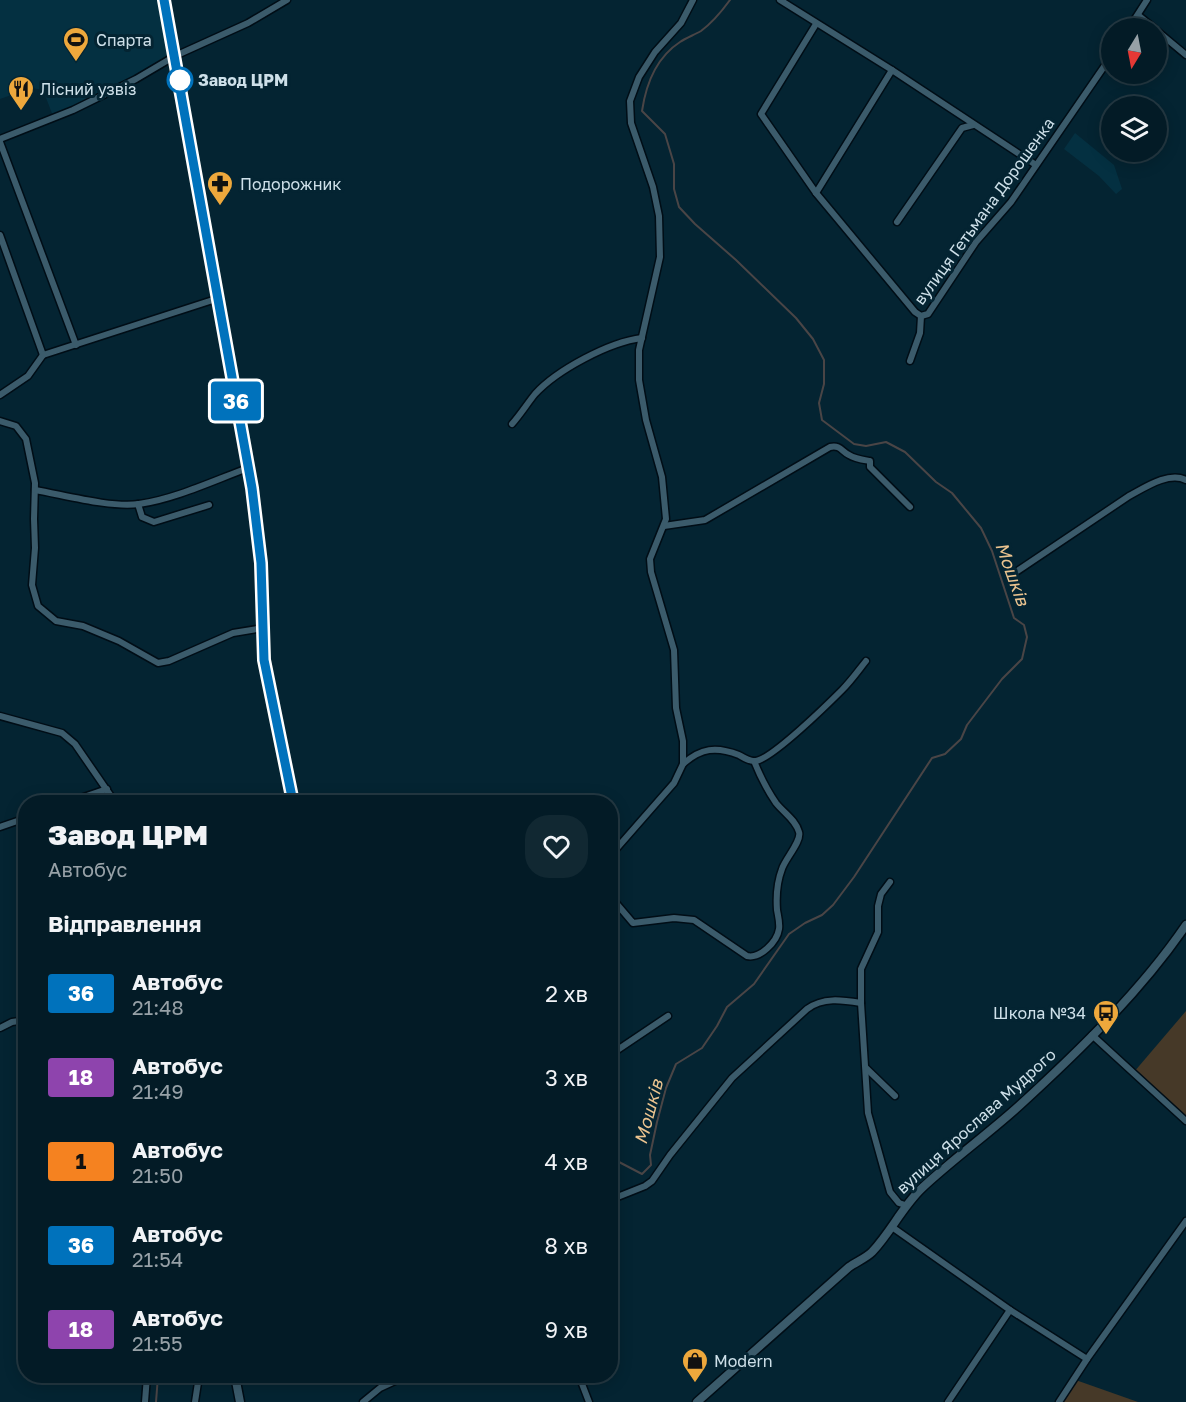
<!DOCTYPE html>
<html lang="uk">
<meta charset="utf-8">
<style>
body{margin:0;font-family:"Golos Text",sans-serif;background:#112832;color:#f1f3f6;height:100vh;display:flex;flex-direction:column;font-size:22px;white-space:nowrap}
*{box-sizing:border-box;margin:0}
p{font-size:20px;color:#97a1a7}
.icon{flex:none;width:33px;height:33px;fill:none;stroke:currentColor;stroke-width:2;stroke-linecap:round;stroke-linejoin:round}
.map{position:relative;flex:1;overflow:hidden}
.sheet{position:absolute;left:18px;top:795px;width:600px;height:588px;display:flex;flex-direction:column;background:#031b26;border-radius:24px;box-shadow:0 3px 15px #0003,0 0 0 2px #243943}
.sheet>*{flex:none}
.badge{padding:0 12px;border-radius:4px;font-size:21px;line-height:39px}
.needle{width:39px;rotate:190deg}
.fabs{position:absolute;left:1101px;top:18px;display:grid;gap:12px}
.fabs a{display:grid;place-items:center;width:66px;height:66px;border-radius:50%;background:#031b26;box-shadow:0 3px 15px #0003,0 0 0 2px #243943;font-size:30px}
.map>.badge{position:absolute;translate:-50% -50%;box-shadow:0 0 0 3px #fff}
h2{padding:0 30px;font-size:22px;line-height:54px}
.round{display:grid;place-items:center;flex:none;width:63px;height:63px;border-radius:24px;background:#112832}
.head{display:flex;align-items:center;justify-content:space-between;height:102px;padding:0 30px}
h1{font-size:28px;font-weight:800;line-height:45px}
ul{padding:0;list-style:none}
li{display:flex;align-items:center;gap:18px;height:84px;padding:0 30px}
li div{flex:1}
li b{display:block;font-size:22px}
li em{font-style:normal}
li .badge{min-width:66px;font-weight:700;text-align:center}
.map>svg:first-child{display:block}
.built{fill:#043041}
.green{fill:#463928}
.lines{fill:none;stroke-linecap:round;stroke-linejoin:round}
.stream{stroke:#4a4546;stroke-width:2}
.minor-casing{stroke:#000d16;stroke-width:9}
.secondary-casing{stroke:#000d16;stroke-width:11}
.minor{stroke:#3b5b6b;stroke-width:6}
.secondary{stroke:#3b5b6b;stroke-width:8}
.line-casing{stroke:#fff;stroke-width:14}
.line{stroke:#0072bc;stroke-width:9}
.stop-dot{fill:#fff;stroke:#0072bc;stroke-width:3}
.labels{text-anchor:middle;stroke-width:6;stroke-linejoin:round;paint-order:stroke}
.poi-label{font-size:16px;fill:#cee0e9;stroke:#042432;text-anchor:start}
.stop-label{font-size:16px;font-weight:bold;fill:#cee0e9;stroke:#042432;text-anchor:start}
.street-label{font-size:16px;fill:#cee0e9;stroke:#042432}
.water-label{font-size:18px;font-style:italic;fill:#eac38f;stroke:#042432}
</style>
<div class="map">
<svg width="1186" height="1402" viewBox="0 0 1186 1402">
<rect width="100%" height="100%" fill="#042432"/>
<g class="built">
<path d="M0 0H157L171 57 135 78 53 116 43 90 32 88 0 99Z"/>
<path d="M1075 133 1114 165 1122 189 1116 194 1099 176 1064 149Z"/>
</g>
<g class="green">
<path d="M1186 1011V1117L1134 1072Z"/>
<path d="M1070 1378 1138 1402H1055Z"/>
</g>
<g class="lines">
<g class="stream">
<path d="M610 1160 619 1162 642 1174 651 1165 650 1155 657 1122 666 1088 676 1064 702 1048 717 1026 727 1007 754 984 789 934 805 923 822 915 833 905 854 877 932 758 945 754 961 739 967 725 1002 679 1022 659 1027 637 1024 625 1014 618 992 551 981 528 952 493 936 482 905 452 886 442 866 446 854 444 822 420 819 403 824 384V360L813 339 796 318 736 260 695 224 679 207 674 189V164L665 134 642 111C646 84 657 57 680 42 686 38 694 35 701 31 712 23 722 11 730 0"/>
<path d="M156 1402 158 1376"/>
</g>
<defs>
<g id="minor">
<path d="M780 0 892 70 1036 165"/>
<path d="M1138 15 1154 28"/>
<path d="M816 24 761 114 816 193 915 312 921 316 928 314 976 242 1011 202 1112 55"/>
<path d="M1129 28 1147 0"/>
<path d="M1156 30 1186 55"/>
<path d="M0 139 73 110 136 79 175 56 248 23 287 0"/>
<path d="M0 142 76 345"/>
<path d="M816 193 892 70"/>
<path d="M897 222 962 128 973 125"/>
<path d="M0 235 43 355"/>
<path d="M43 355 219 298"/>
<path d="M910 361 920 333 921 316"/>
<path d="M0 395 28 376 43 355"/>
<path d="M0 421 16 426 26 439 35 483 34 519 35 548 32 585 38 606 56 621 83 626 119 641 158 663 169 661 233 633 263 628"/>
<path d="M512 424C520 415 527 404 535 394 557 370 609 342 642 338"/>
<path d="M35 490C64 495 111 508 139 504 175 499 215 480 248 468"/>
<path d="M138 504 142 517 154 522 209 505"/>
<path d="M664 526 705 520 830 447C841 445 841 451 849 455 855 459 864 460 870 461V467L910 507"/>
<path d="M1013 574 1129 496C1144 488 1169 471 1186 480"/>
<path d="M0 716 62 733 75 744 115 802"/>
<path d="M683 764C701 748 716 746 739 755 744 758 750 762 756 761 773 758 828 704 842 690 851 681 858 671 866 661"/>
<path d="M69 802 107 789"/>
<path d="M0 827 26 818"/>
<path d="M610 856 674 783 683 764V741L676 708 674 650 651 572 650 559 666 519 662 477 646 420 639 380V350L660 257 659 216 653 187 631 123 630 101 639 77 655 52 681 23 693 0"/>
<path d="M890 882 881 894 878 906V932L861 969V1003L868 1113 890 1192 899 1203 905 1205"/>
<path d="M610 896 633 923 674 918 694 920 747 956C760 959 777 942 779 929 780 923 778 916 777 910 776 896 777 882 782 869 785 859 802 841 799 832 796 820 783 812 776 803 767 790 760 776 754 761"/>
<path d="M0 1028 12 1022 26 1020"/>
<path d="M1092 1035 1186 1121"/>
<path d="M610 1055 668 1016"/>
<path d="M866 1068 895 1096"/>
<path d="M610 1200 645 1186 652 1181 670 1155 732 1078 807 1009C823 997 842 1000 861 1003"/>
<path d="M892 1227 1010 1310 1087 1359"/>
<path d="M579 1376 589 1402"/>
<path d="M145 1402 147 1376"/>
<path d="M195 1402 199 1376"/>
<path d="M363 1402 380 1388 406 1376"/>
<path d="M948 1402 1010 1310"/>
<path d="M1059 1402 1087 1359 1186 1221"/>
</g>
<g id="secondary">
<path d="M164 0 248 468 261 563 264 660 293 802"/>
<path d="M235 1376 240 1402"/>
<path d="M697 1402 849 1267C856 1262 866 1258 872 1252 891 1232 902 1207 922 1188 953 1159 988 1134 1020 1105 1079 1051 1141 991 1186 925"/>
</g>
</defs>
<use href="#minor" class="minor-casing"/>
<use href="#secondary" class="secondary-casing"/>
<use href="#minor" class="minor"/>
<use href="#secondary" class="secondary"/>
</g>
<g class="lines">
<defs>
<path id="line" d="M164 0 252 488 261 563 264 660 293 802"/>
</defs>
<use href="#line" class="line-casing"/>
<use href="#line" class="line"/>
</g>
<defs>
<symbol id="stadium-pin" viewBox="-11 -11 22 30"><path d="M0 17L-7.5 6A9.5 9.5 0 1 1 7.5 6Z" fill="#eea83c" stroke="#042432"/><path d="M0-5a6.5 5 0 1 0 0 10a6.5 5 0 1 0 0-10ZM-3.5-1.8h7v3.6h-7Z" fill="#111"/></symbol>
<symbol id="restaurant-pin" viewBox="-11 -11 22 30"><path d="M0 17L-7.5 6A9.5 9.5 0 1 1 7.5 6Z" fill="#eea83c" stroke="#042432"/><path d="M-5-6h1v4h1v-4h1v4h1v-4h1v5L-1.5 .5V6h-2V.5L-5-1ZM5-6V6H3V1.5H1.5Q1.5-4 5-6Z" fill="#111"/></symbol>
<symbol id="pharmacy-pin" viewBox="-11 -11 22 30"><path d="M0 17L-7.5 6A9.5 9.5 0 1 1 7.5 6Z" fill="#eea83c" stroke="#042432"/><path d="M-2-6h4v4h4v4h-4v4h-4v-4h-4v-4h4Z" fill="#111"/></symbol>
<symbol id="bus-pin" viewBox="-11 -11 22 30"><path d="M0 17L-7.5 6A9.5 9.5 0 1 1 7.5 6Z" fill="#eea83c" stroke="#042432"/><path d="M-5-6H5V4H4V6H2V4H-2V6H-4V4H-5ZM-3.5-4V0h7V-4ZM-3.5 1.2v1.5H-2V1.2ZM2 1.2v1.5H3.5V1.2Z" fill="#111"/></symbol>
<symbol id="shop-pin" viewBox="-11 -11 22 30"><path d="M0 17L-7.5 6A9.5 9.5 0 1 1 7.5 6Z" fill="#eea83c" stroke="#042432"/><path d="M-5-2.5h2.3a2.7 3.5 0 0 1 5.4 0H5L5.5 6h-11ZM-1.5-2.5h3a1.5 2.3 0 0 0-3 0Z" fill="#111"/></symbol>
</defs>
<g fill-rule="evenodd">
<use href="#stadium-pin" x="61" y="25" width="30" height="40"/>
<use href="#restaurant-pin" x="6" y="74" width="30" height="40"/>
<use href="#pharmacy-pin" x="205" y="169" width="30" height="40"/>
<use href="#bus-pin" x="1091" y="998" width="30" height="40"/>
<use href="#shop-pin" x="680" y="1346" width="30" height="40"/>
</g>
<circle class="stop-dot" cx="180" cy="80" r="12"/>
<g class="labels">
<g class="poi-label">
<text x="96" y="46">Спарта</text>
<text x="40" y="95">Лісний узвіз</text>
<text x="240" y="190">Подорожник</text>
<text x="1086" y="1019" text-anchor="end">Школа №34</text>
<text x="714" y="1367">Modern</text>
</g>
<g class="stop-label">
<text x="198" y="86">Завод ЦРМ</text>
</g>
<g class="street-label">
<text transform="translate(984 211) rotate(-54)" y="6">вулиця Гетьмана Дорошенка</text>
<text transform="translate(976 1121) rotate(-42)" y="6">вулиця Ярослава Мудрого</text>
</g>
<g class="water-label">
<text transform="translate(1012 574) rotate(70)" y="6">Мошків</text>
<text transform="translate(649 1112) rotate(-75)" y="6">Мошків</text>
</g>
</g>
</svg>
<div class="fabs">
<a><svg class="needle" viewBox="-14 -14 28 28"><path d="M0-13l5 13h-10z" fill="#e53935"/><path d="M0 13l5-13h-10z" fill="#97a1a7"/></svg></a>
<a><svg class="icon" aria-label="layers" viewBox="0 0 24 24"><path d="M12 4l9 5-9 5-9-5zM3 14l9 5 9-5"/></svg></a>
</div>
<b class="badge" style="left:236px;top:401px;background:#0072bc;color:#fff">36</b>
<section class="sheet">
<div class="head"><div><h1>Завод ЦРМ</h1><p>Автобус</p></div><a class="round"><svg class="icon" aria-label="heart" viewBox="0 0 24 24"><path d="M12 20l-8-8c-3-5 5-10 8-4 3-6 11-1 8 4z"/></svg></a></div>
<h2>Відправлення</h2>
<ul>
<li><span class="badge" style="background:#0072bc;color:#fff">36</span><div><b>Автобус</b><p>21:48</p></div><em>2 хв</em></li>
<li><span class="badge" style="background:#8e44ad;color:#fff">18</span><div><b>Автобус</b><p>21:49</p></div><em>3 хв</em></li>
<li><span class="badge" style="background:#f58220;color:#111">1</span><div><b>Автобус</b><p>21:50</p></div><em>4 хв</em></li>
<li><span class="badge" style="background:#0072bc;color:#fff">36</span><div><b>Автобус</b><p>21:54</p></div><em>8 хв</em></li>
<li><span class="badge" style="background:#8e44ad;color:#fff">18</span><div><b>Автобус</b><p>21:55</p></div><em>9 хв</em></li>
</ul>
</section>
</div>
